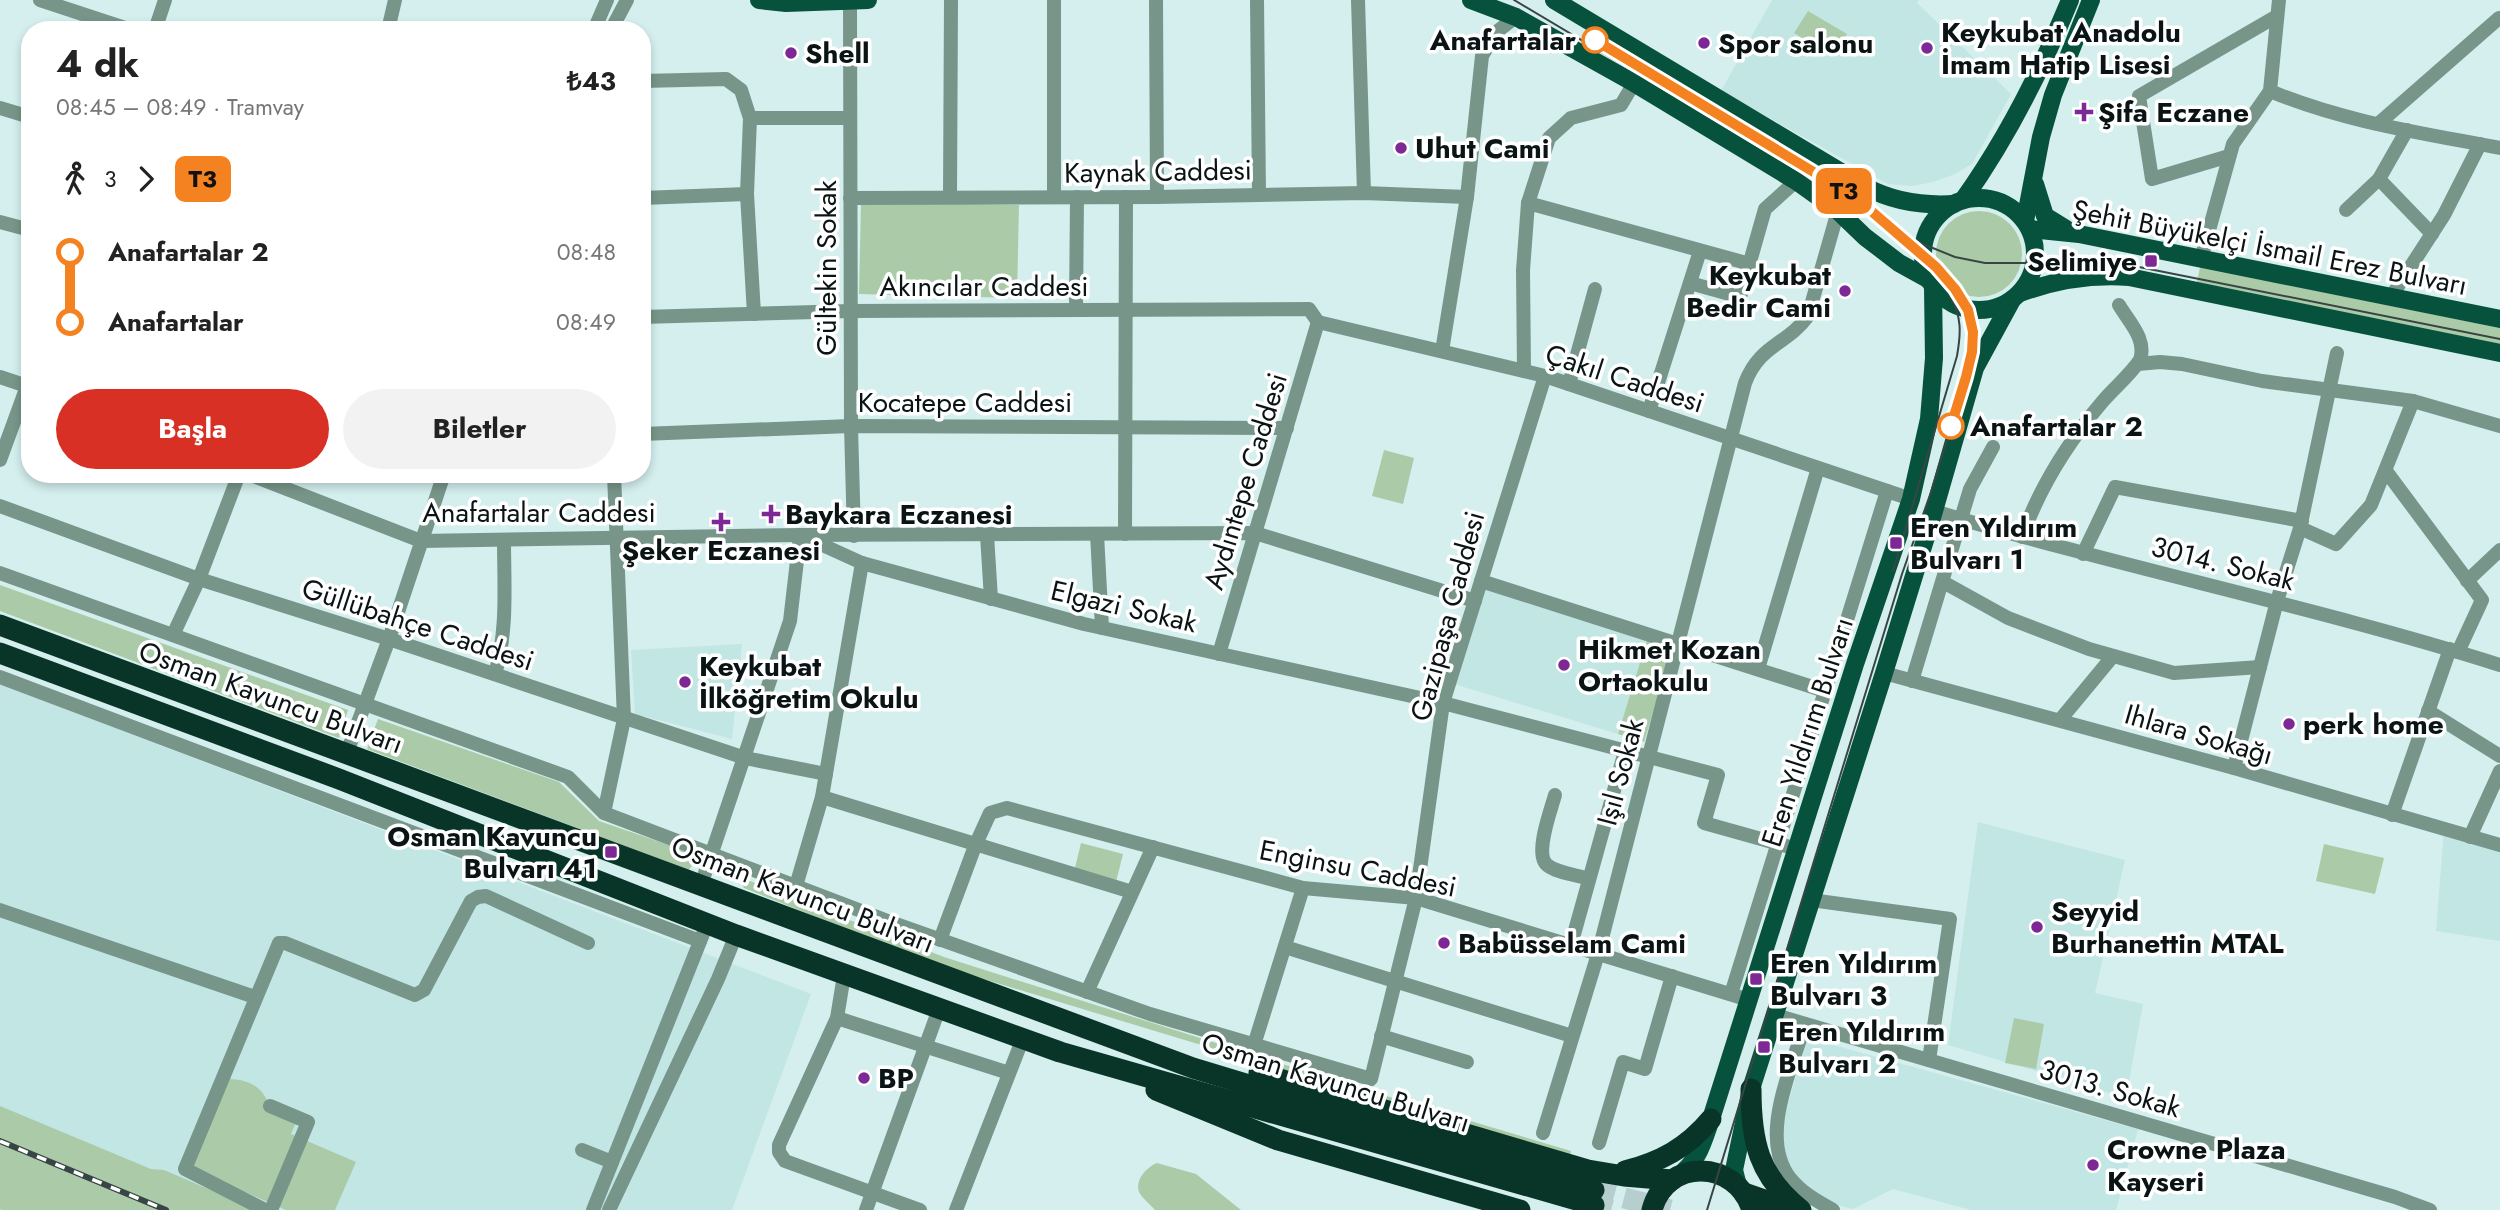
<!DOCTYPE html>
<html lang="tr">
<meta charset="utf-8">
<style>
body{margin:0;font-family:Jost,sans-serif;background:#f2f2f2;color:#222;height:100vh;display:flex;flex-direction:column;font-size:26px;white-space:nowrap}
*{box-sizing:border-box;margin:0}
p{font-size:23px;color:#767676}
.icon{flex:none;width:38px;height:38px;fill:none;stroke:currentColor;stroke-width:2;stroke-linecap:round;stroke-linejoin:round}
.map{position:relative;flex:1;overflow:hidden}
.panel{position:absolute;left:21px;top:21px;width:630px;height:462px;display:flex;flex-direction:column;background:#fff;border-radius:28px;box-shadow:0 4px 10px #0003}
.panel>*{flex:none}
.badge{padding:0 14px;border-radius:10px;font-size:24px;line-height:46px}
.map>.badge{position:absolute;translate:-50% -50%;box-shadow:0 0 0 4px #fff}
.legs{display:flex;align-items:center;gap:10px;height:77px;padding:0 35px;font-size:23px}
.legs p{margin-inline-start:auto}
.headline{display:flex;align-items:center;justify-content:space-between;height:119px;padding:0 35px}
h1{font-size:38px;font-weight:700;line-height:52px}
.action{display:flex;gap:14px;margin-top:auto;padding:14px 35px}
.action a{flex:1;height:80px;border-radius:42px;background:#d93025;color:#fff;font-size:28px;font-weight:700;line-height:80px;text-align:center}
.action a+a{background:#f2f2f2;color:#222}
ul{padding:0 35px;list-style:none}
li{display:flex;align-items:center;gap:24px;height:70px;font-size:26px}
li i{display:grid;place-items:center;width:10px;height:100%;margin:0 9px;background:currentColor}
li i::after{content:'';width:18px;height:18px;margin:-9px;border:5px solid;border-radius:50%;background:#fff}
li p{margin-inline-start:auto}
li:first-child i{background:linear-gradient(#0000 50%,currentColor 0)}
li:last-child i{background:linear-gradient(currentColor 50%,#0000 0)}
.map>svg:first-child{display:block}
.built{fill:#c1e6e4}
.green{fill:#abcba8}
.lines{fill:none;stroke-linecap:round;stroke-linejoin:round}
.highway-tunnel{stroke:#b6cecd;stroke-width:21;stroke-dasharray:21 10;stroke-linecap:butt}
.minor{stroke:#779689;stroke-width:14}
.major{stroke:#07523d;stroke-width:18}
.highway{stroke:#083528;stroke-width:21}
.tram{stroke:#384545;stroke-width:2}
.rail-casing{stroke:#384545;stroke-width:6}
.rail{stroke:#fff;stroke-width:3.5;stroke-dasharray:10;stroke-linecap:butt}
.line-1-casing{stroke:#fff;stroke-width:16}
.line-1{stroke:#f58220;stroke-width:10}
.stop-1-dot{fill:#fff;stroke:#f58220;stroke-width:3.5}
.poi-dot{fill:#7e2896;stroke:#fff;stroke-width:2.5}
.labels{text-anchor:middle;stroke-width:7;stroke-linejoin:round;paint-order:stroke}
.poi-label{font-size:28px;font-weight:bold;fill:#0b1414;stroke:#fff;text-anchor:start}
.stop-label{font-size:28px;font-weight:bold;fill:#0b1414;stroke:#fff;text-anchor:end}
.street-label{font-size:28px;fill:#0b1414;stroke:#fff}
</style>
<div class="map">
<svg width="2500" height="1210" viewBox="0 0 2500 1210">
<rect width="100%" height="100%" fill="#d4efee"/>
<g class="built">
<path d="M1772 0H1918L1917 3 2011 94 1972 164 1955 174 1933 182 1912 186 1888 184 1721 91Z"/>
<path d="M1484 587 1674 645 1644 742 1454 684Z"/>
<path d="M742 644 732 739 635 714 631 650Z"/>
<path d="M0 684 811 994 732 1210H0Z"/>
<path d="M1978 822 2125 860 2095 993 2143 1004 2126 1098 1948 1045Z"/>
<path d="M2444 829 2500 845V941L2436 931Z"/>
<path d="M1808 1038 2138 1129 2116 1210H1971L1893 1189 1853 1209 1831 1203 1802 1183 1787 1161 1781 1126Z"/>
</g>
<g class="green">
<path d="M1808 11 1847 34 1833 57 1794 33Z"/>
<path d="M861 202 1019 205 1017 298 859 294Z"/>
<circle cx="1979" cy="254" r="43"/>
<path d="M2200 267 2500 328V344L2197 282Z"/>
<path d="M1384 450 1414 458 1403 504 1372 496Z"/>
<path d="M0 585 348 710 339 738 0 611Z"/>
<path d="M1648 637 1674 645 1644 742 1618 734Z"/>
<path d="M378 719 559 782 599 821 689 852 692 865 689 870 367 749Z"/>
<path d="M1081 843 1123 854 1116 882 1074 872Z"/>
<path d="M2324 844 2384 858 2375 894 2316 881Z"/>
<path d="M745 879 944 957 1336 1081 1571 1151 1570 1157 931 963 744 888 742 884Z"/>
<path d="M2014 1018 2044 1024 2036 1069 2005 1063Z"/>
<path d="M230 1079C251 1080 264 1088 270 1108L297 1120 291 1134 356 1162 335 1210H286L186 1166 221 1087Z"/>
<path d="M0 1106 151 1169 164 1170 257 1210H2L0 1209Z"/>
<path d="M1157 1163 1196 1174 1241 1210H1155C1151 1205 1142 1198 1139 1192 1135 1179 1147 1167 1157 1163Z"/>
</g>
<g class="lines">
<g class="highway-tunnel">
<path d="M1594 1190 1670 1210"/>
<path d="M1594 1205 1611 1210"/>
</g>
<g class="minor">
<path d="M40 0 131 30"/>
<path d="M1156 0 1157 197"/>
<path d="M1257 0 1259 194"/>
<path d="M1358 0 1364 193"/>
<path d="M850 1 851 426 854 536"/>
<path d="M155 30 165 0"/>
<path d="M388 30 395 0"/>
<path d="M594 30 607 0"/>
<path d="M611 30 627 0"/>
<path d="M642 81 726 79 741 90 750 118 747 194 754 314"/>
<path d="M2270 91C2344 122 2422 133 2500 148"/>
<path d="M0 108 30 117"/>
<path d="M750 118H850"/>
<path d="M2378 124 2499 18"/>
<path d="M2229 156 2152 179 2139 96 2277 16"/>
<path d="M2379 179 2432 234"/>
<path d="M950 197 951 0"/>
<path d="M1054 197V0"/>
<path d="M642 198 747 194"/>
<path d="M850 198 1157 197 1364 193 1467 197"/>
<path d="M1528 203 1750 264"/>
<path d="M2346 210 2379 179 2407 130"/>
<path d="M0 222 30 230"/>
<path d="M2201 259 2233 144 2270 91 2279 0"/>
<path d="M1690 283 1740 297 1765 209 1796 181"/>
<path d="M2391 297 2444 215 2480 144"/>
<path d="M1076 310 1077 197"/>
<path d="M642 317 851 311 1309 309 1318 322"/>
<path d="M1318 322 1545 376 1911 499"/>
<path d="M1442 351 1467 197 1482 56 1495 33 1516 17"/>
<path d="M2138 364 2160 362 2182 364 2262 381 2413 401 2500 426"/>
<path d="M1524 371 1523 270 1528 203 1549 138 1571 118 1621 105 1634 83"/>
<path d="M0 377 30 387"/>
<path d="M1569 384 1595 289"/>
<path d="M1649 411 1700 251"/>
<path d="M642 434 851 426 1287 428"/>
<path d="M0 460 30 378"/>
<path d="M2386 471 2482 600 2458 652"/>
<path d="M248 474 421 541 800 535 1255 533 1475 601"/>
<path d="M0 506 199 579 389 639 745 758 826 774"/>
<path d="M1934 511C2122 568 2313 606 2500 665"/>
<path d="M2300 528 2336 544 2371 505 2413 401"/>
<path d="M1097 534 1102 628"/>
<path d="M1125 534 1126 197"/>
<path d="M987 535 991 599"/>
<path d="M2022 537C2040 486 2068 442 2103 401 2115 387 2130 375 2140 360 2147 339 2129 322 2119 305"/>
<path d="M807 538 862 563 1084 624 1443 703 1718 775 1704 823 1797 849"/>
<path d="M2083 554 2115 487 2302 521"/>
<path d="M0 573 568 777 604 813 885 920 1150 1014 1371 1079 1416 898 1443 703 1545 376"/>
<path d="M1481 581 1825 691"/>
<path d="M2467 581 2500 550"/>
<path d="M1943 582 2008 618 2089 649 2174 673 2260 667"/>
<path d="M173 635 199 579 239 474"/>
<path d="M1219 654 1318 322"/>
<path d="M1758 669 1818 468"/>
<path d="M1884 673 2234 768 2500 845"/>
<path d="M495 674C508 630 504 585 504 540"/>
<path d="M0 677 700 941"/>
<path d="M1912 681 1970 489 1993 447"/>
<path d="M2428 711 2500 756"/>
<path d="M2060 720 2113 656"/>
<path d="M346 755 389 639 444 474"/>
<path d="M2234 768 2277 601 2300 528 2337 353"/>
<path d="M1555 795C1551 810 1534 854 1547 865 1557 873 1577 875 1589 879"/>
<path d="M822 797 1132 892"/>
<path d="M604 813 624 719 614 474"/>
<path d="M2392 815 2450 649"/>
<path d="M2470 837 2500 771"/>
<path d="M701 885 790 621 800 535"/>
<path d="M796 886 822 797 862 563"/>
<path d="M1811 900 1950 919 1929 1060"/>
<path d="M0 910 255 997"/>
<path d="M940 940 975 846 990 813 1007 808 1303 888 1416 898 1749 1000"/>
<path d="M1571 945 1625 751"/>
<path d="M1285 947 1572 1036"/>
<path d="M844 975 837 1018 779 1145V1152L785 1161 920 1210"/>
<path d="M1087 992 1153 847"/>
<path d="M1731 994 1887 491"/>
<path d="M1775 1015 2395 1197 2430 1210"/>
<path d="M837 1018 1009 1073"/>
<path d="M1805 1024C1792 1068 1758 1137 1790 1178 1802 1193 1817 1201 1833 1210"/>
<path d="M1381 1036 1467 1062"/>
<path d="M1254 1045 1303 888"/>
<path d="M270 1106 308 1122 271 1210"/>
<path d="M1543 1133 1598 954 1745 383C1760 344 1787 345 1808 316L1838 211"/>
<path d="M1599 1143 1623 1062 1645 1069 1672 976"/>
<path d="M582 1150 612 1162"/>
<path d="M265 1210 185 1169 279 943H285L415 995 424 990 471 901 478 897 486 896 588 943"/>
<path d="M593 1210 703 934"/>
<path d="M609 1210 718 979 736 935"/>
<path d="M866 1210 939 1009"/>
<path d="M956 1210 1023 1038"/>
</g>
<g class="major">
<path d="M759 0 786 3 868 0"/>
<path d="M1471 0 1516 17 1634 83 1796 181 1838 211 1865 237 1899 263 1928 279"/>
<path d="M1554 0 1866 187C1894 202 1922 206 1954 204"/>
<path d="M2035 184 2045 216 2066 229"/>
<circle cx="1979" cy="254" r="56"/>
<path d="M1963 200C2008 137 2041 71 2070 0"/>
<path d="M2025 221 2041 137 2053 95 2091 0"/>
<path d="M2030 229 2079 234 2500 319"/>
<path d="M2020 293C2056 280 2091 274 2129 277L2500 353"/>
<path d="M1677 1177C1699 1160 1702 1145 1711 1119L1855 664 1911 499 1929 419 1934 358 1933 288"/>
<path d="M1738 1186 1734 1170 1751 1089 1884 673 1934 511 1975 368 2012 300"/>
</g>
<g class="highway">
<path d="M0 625 1193 1068 1594 1190"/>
<path d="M0 653 339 779 736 935 1060 1052 1594 1205"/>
<path d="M1259 1073 1588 1170 1624 1176 1672 1180"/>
<path d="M1751 1089C1751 1141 1758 1176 1801 1210"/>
<path d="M1156 1090 1278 1140 1520 1210"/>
<path d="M1625 1171C1660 1162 1687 1148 1711 1119"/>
<path d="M1744 1193 1794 1210"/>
<path d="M1652 1210C1666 1157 1736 1159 1752 1210"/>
</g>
<g class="tram">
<path d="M1514 0 1860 206"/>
<path d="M1913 240 1955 257 1985 263H2119L2500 339"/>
<path d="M1893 571 1957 356C1961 333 1962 317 1950 296"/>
<path d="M1707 1210 1902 574 1931 492 1966 377 1972 352 1973 333 1968 310 1955 289 1922 254 1855 197"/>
</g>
<defs>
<path id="rail" d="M0 1141 166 1210"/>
</defs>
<use href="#rail" class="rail-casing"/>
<use href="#rail" class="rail"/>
</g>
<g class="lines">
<defs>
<path id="line-1" d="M1595 40 1855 197 1936 267 1955 289 1968 310 1973 332 1972 352 1966 377 1951 426"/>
</defs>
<use href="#line-1" class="line-1-casing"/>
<use href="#line-1" class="line-1"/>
</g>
<g class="stop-1-dot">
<circle cx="1595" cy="40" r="12"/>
<circle cx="1951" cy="426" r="12"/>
</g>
<g class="poi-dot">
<circle cx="1704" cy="43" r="7"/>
<circle cx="1927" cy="48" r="7"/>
<circle cx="791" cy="53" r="7"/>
<path d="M2080.5 101.5h7v7h7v7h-7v7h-7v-7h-7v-7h7z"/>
<circle cx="1401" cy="148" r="7"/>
<rect x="2144" y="254" width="14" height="14" rx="3.5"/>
<circle cx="1845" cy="291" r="7"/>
<path d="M767.5 503.5h7v7h7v7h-7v7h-7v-7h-7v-7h7z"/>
<path d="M717.5 511.5h7v7h7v7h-7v7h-7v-7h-7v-7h7z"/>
<rect x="1889" y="536" width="14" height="14" rx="3.5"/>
<circle cx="1564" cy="665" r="7"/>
<circle cx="685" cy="682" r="7"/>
<circle cx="2289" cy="724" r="7"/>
<rect x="604" y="845" width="14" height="14" rx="3.5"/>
<circle cx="2037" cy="927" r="7"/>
<circle cx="1444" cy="943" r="7"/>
<rect x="1749" y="972" width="14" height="14" rx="3.5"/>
<rect x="1757" y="1040" width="14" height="14" rx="3.5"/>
<circle cx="864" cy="1078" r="7"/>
<circle cx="2093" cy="1165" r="7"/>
</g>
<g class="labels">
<g class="poi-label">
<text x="1941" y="42">Keykubat Anadolu<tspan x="1941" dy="32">İmam Hatip Lisesi</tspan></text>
<text x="1718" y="53">Spor salonu</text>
<text x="805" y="63">Shell</text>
<text x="2098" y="122">Şifa Eczane</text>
<text x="1415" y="158">Uhut Cami</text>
<text x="2137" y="271" text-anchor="end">Selimiye</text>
<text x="1831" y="285" text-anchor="end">Keykubat<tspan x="1831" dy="32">Bedir Cami</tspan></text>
<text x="785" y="524">Baykara Eczanesi</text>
<text x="1910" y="537">Eren Yıldırım<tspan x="1910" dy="32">Bulvarı 1</tspan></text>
<text x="721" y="560" text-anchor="middle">Şeker Eczanesi</text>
<text x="1578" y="659">Hikmet Kozan<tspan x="1578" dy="32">Ortaokulu</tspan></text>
<text x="699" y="676">Keykubat<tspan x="699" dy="32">İlköğretim Okulu</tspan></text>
<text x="2303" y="734">perk home</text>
<text x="597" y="846" text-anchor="end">Osman Kavuncu<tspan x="597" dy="32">Bulvarı 41</tspan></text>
<text x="2051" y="921">Seyyid<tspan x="2051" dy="32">Burhanettin MTAL</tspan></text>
<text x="1458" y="953">Babüsselam Cami</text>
<text x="1770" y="973">Eren Yıldırım<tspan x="1770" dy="32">Bulvarı 3</tspan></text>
<text x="1778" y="1041">Eren Yıldırım<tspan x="1778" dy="32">Bulvarı 2</tspan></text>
<text x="878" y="1088">BP</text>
<text x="2107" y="1159">Crowne Plaza<tspan x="2107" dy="32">Kayseri</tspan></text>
</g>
<g class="stop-label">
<text x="1576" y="50">Anafartalar</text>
<text x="1970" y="436" text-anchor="start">Anafartalar 2</text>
</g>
<g class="street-label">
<text transform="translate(1158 171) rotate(-1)" y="10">Kaynak Caddesi</text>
<text transform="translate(2270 247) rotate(11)" y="10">Şehit Büyükelçi İsmail Erez Bulvarı</text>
<text transform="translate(826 268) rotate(-90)" y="10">Gültekin Sokak</text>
<text x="984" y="296">Akıncılar Caddesi</text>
<text transform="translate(1625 378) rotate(18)" y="10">Çakıl Caddesi</text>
<text x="965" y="412">Kocatepe Caddesi</text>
<text transform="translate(1245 481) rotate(-73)" y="10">Aydıntepe Caddesi</text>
<text x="539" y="522">Anafartalar Caddesi</text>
<text transform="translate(2223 563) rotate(14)" y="10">3014. Sokak</text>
<text transform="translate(1124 606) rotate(13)" y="10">Elgazi Sokak</text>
<text transform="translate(1447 616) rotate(-75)" y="10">Gazipaşa Caddesi</text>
<text transform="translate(418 624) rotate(18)" y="10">Güllübahçe Caddesi</text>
<text transform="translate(271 697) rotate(20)" y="10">Osman Kavuncu Bulvarı</text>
<text transform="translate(1807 732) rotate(-72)" y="10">Eren Yıldırım Bulvarı</text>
<text transform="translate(2199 734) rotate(16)" y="10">Ihlara Sokağı</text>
<text transform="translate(1620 772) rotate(-75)" y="10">Işıl Sokak</text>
<text transform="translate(1358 868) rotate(11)" y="10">Enginsu Caddesi</text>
<text transform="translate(803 894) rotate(21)" y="10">Osman Kavuncu Bulvarı</text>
<text transform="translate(1336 1082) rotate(17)" y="10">Osman Kavuncu Bulvarı</text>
<text transform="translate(2110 1088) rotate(16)" y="10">3013. Sokak</text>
</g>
</g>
</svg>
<b class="badge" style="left:1844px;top:191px;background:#f58220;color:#111">T3</b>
<section class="panel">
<div class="headline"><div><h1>4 dk</h1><p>08:45 – 08:49 · Tramvay</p></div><b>₺43</b></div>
<div class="legs"><svg class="icon" aria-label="walk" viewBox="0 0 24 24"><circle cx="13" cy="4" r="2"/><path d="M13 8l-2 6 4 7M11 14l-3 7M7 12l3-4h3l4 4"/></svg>3<svg class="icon" aria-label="forward" viewBox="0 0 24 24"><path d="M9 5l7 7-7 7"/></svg><b class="badge" style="background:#f58220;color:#111">T3</b></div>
<ul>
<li><i style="color:#f58220"></i><b>Anafartalar 2</b><p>08:48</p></li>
<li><i style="color:#f58220"></i><b>Anafartalar</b><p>08:49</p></li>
</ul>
<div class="action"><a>Başla</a><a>Biletler</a></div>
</section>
</div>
